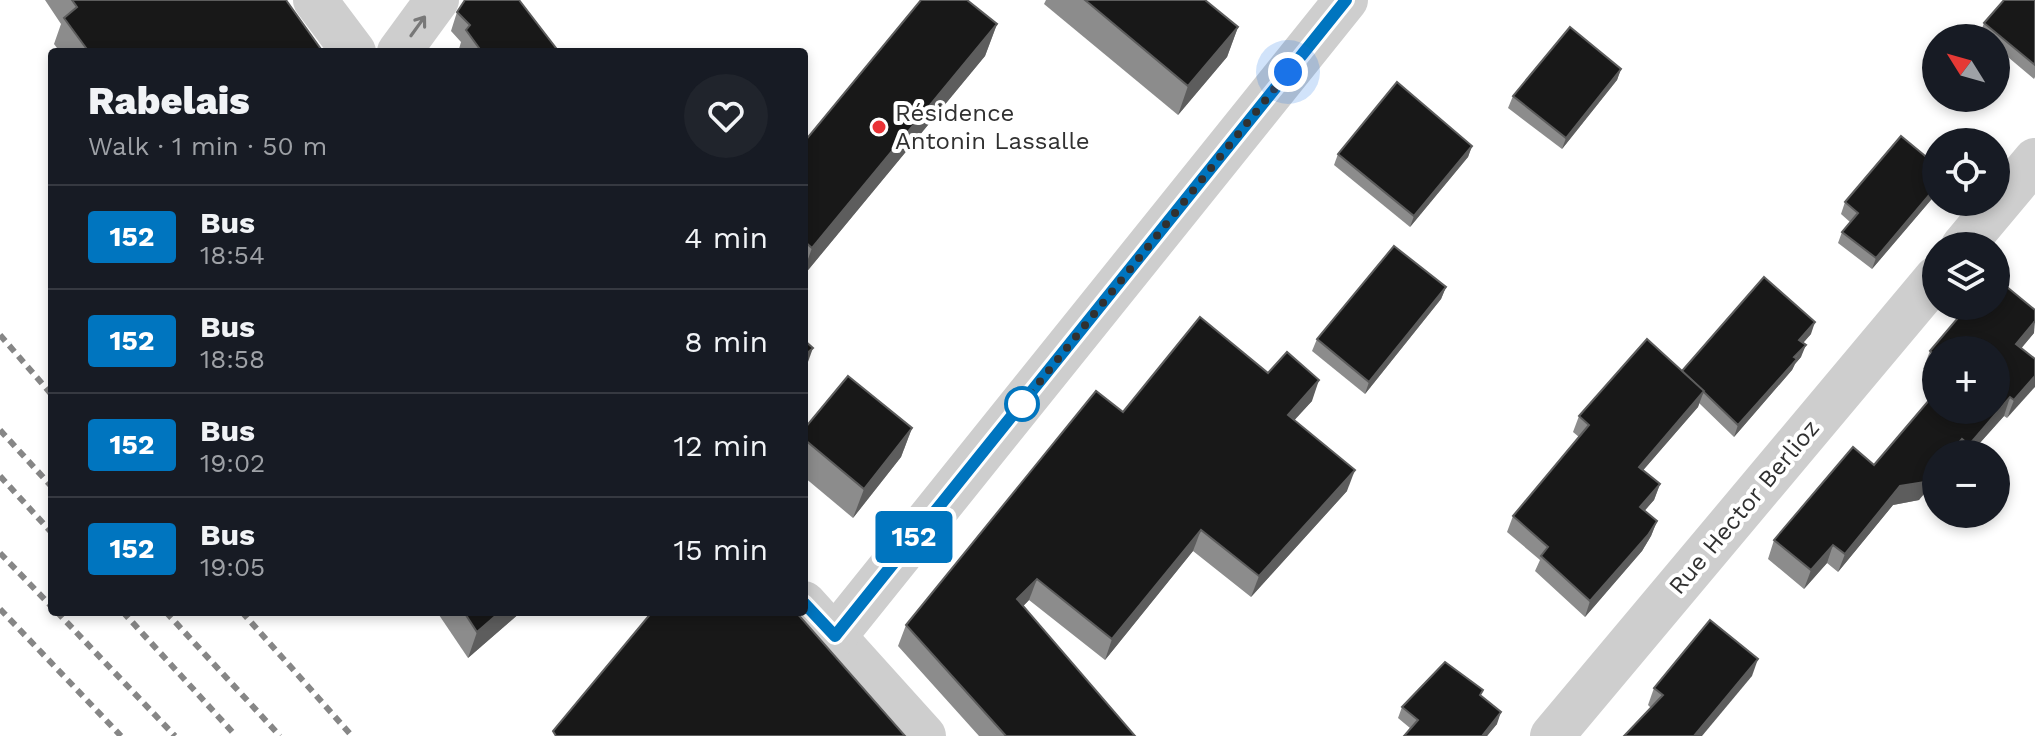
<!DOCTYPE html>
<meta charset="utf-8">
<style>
body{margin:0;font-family:"Work Sans",sans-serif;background:#20242c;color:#f1f3f6;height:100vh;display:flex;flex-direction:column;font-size:30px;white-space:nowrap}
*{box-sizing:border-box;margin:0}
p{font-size:26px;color:#9ea1a6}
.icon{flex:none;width:44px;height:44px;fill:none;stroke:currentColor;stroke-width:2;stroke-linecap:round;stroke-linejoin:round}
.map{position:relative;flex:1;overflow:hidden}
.sheet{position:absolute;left:48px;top:48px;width:760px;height:568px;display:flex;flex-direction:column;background:#171b24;border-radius:8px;box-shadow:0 4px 12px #0003}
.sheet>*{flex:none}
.badge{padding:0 16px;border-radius:6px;font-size:28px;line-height:52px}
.needle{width:52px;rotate:307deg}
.controls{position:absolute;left:1922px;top:24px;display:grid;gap:16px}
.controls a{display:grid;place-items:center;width:88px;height:88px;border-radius:50%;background:#171b24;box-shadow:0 4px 12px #0003;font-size:40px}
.you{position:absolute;width:40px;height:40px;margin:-20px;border:6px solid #fff;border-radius:50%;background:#1a73e8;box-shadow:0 0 0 12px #1a73e833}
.map>.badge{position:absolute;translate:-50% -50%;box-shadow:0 0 0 4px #fff}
.round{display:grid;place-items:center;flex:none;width:84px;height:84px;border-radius:42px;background:#20242c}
.overview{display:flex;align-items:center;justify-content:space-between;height:136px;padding:0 40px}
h1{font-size:38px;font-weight:800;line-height:60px}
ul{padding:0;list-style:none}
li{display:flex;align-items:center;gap:24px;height:104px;padding:0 40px;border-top:2px solid #363941}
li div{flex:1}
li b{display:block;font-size:30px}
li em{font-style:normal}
li .badge{min-width:88px;font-weight:700;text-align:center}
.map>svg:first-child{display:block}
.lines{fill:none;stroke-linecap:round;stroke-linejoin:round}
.minor{stroke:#cecece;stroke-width:44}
.rail{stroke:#868686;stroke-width:6;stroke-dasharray:8 6;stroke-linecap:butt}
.wall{fill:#8c8c8c}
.shaded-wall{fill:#5d5d5d}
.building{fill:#181818;stroke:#5d5d5d;stroke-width:2}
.oneway{stroke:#787878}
.line-casing{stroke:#fff;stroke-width:18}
.line{stroke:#0075bf;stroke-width:12}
.walk{stroke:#313131;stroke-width:8;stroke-dasharray:0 14.4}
.poi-dot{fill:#e93236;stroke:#fff;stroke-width:3}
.stop-dot{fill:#fff;stroke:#0075bf;stroke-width:4}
.labels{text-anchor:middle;stroke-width:8;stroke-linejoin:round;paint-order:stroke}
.poi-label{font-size:24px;fill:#313131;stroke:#fff;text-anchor:start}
.street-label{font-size:24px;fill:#313131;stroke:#fff}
</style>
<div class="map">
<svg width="2035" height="736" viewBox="0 0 2035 736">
<rect width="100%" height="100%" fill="#fff"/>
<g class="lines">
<g class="minor">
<path d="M315 0 354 52"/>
<path d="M399 52 437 0"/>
<path d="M1963 246 2035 160"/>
<path d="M804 603 924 736"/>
<path d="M835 636 1346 0"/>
<path d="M1552 736 1936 278"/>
</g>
<g class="rail">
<path d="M0 335 52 395"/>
<path d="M0 430 52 487"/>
<path d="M0 476 52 533"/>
<path d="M0 553 52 607"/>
<path d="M0 609 121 736"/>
<path d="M57 612 175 736"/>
<path d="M123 612 236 736"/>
<path d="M166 612 280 736"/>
<path d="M242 612 352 736"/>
</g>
</g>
<g class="wall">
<path d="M45 0H286L323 52H60L54 44 61 24Z"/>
<path d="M1046 0H1205L1238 27 1227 57 1178 115 1044 4Z"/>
<path d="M2035 0V77L2034 79 1996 47V38H1985L1980 34 1984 23Z"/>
<path d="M457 12 559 52H461L459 49 461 42 451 31Z"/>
<path d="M997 24 985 56 804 275V142Z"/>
<path d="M1621 69 1617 80 1562 149 1508 108 1513 96Z"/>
<path d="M1472 146 1468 157 1410 227 1334 165 1338 154Z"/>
<path d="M1936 165V194L1872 269 1838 243 1842 232 1850 222 1841 214 1845 202Z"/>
<path d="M1446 287 1441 299 1365 394 1312 351 1317 339Z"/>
<path d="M2034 333 2021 348 2035 359 2007 418 2004 416 1970 454H1936L1919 500 1893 505 1838 572 1827 563 1804 589 1768 559 1774 540 1874 465 1996 410 1936 350V380L1923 369 1930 351Z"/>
<path d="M1811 334 1803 343 1801 357 1795 364 1792 370 1734 437 1699 403 1698 407 1643 470 1660 484 1654 500 1644 511 1657 521 1651 536 1642 551 1585 617 1535 571 1540 560 1507 532 1513 516 1579 437 1573 432 1579 416 1682 371Z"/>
<path d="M1268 373 1312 401 1294 420 1347 491 1251 597 1193 551 1105 660 1029 600 1023 606 1135 736H979L898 646 906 625 1123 412Z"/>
<path d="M912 428 901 457 853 518 804 477V429Z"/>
<path d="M437 612H521L468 658Z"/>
<path d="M1752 676 1651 708 1648 705 1654 688Z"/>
<path d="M1481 696 1497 724 1487 736H1404L1410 728 1398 718 1402 707Z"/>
</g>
<g class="shaded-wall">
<path d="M997 24 985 56 804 275V270L812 248Z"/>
<path d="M1238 27 1227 57 1178 115 1188 86Z"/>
<path d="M1621 69 1617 80 1562 149 1566 138Z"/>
<path d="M1472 146 1468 157 1410 227 1414 216Z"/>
<path d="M1936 187V194L1872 269 1876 258Z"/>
<path d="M1446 287 1441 299 1365 394 1369 382Z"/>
<path d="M2035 321 2034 333 2010 362 2016 344Z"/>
<path d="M1815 322 1811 334 1795 352 1799 340Z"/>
<path d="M1806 345 1801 357 1795 364 1792 370 1734 437 1738 425Z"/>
<path d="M813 348 804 373V356Z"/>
<path d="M2035 376V387L2007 418 2014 400Z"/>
<path d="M1319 380 1312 401 1280 436 1288 415Z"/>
<path d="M1704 391 1698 407 1633 482 1639 467Z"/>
<path d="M2010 397 2004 416 1970 454H1966L1969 445Z"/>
<path d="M912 428 901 457 853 518 864 489Z"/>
<path d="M1962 439 1956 454H1949Z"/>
<path d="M1936 469V480L1919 500 1893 505 1838 572 1845 554 1900 486Z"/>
<path d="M1355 470 1347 491 1251 597 1259 576Z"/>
<path d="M1660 484 1654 500 1634 523 1640 507Z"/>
<path d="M1657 521 1651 536 1642 551 1585 617 1590 601Z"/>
<path d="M1201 530 1193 551 1105 660 1112 639Z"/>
<path d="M1833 545 1827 563 1804 589 1811 570Z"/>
<path d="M1037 579 1029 600 1010 620 1017 599Z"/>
<path d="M500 612H521L468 658 477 632Z"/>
<path d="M1758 659 1752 676 1702 736H1694Z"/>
<path d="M1501 712 1497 724 1487 736H1482Z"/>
</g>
<g class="building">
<path d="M72 0H286L323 52H89L64 18 77 7Z"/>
<path d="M465 0H519L559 52H482L466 30 470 25 457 12Z"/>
<path d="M921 0H967L997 24 812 248 804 241V142Z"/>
<path d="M1085 0H1205L1238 27 1188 86Z"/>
<path d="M2004 0H2035V65L1984 23Z"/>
<path d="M1570 27 1621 69 1566 138 1513 96Z"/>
<path d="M1397 82 1472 146 1414 216 1338 154Z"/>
<path d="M1901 136 1936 165V187L1876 258 1842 232 1858 213 1845 202Z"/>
<path d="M1394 246 1446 287 1369 382 1317 339Z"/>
<path d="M1764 277 1815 322 1799 340 1806 345 1794 357 1797 359 1738 425 1682 371Z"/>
<path d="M1996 278 2035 310V321L2016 344 2035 359V376L2014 400 2010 397 1969 445 1962 439 1949 454H1936V469L1925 482 1900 486 1845 554 1833 545 1811 570 1774 540 1853 447 1874 465 1936 392V410H1996V350H1936V356L1930 351 1968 306H1996Z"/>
<path d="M1200 317 1268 373 1287 352 1319 380 1288 415 1355 470 1259 576 1201 530 1112 639 1037 579 1017 599 1135 736H1006L906 625 1096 391 1123 412Z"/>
<path d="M1647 339 1704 391 1639 467 1660 484 1640 507 1657 521 1648 535 1590 601 1541 556 1548 547 1513 516 1589 425 1579 416Z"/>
<path d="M804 340 813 348 804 356Z"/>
<path d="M848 376 912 428 864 489 804 439V429Z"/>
<path d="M464 612H500L477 632Z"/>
<path d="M652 612H796L905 736H556L553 731Z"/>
<path d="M1710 620 1758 659 1694 736H1624L1663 695 1654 688Z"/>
<path d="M1445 662 1483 690 1480 695 1501 712 1482 736H1404L1418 720 1402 707Z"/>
</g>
<defs><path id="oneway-shaft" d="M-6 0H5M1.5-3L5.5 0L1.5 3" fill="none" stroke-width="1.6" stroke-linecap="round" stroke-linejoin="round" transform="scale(2)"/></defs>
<use class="oneway" href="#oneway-shaft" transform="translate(418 26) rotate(-54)"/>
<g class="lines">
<defs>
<path id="line" d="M804 603 835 636 1346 0"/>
</defs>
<use href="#line" class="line-casing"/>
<use href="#line" class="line"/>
<path class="walk" d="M1022 404 1288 72"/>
</g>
<circle class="poi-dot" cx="879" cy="127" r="8"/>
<circle class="stop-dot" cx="1022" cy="404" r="16"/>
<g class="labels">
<g class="poi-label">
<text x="895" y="121">Résidence<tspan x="895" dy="28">Antonin Lassalle</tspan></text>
</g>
<g class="street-label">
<text transform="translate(1744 507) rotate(-50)" y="8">Rue Hector Berlioz</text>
</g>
</g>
</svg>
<div class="controls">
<a><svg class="needle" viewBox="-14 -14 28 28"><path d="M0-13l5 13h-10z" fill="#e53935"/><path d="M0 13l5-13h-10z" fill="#9ea1a6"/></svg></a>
<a><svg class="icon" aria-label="locate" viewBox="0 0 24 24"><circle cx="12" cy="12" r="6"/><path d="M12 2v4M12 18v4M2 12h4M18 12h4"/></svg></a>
<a><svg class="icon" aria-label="layers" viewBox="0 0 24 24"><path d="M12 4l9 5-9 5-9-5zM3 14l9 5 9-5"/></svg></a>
<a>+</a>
<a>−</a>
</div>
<div class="you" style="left:1288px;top:72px"></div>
<b class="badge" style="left:914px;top:537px;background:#0075bf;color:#fff">152</b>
<section class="sheet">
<div class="overview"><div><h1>Rabelais</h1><p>Walk · 1 min · 50 m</p></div><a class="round"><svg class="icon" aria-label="heart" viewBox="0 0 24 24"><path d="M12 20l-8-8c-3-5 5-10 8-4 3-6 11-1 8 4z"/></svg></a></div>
<ul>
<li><span class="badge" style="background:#0075bf;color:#fff">152</span><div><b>Bus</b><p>18:54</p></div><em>4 min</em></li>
<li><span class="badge" style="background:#0075bf;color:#fff">152</span><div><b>Bus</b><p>18:58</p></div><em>8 min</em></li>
<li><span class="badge" style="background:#0075bf;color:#fff">152</span><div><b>Bus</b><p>19:02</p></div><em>12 min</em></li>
<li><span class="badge" style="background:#0075bf;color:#fff">152</span><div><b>Bus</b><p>19:05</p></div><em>15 min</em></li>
</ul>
</section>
</div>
